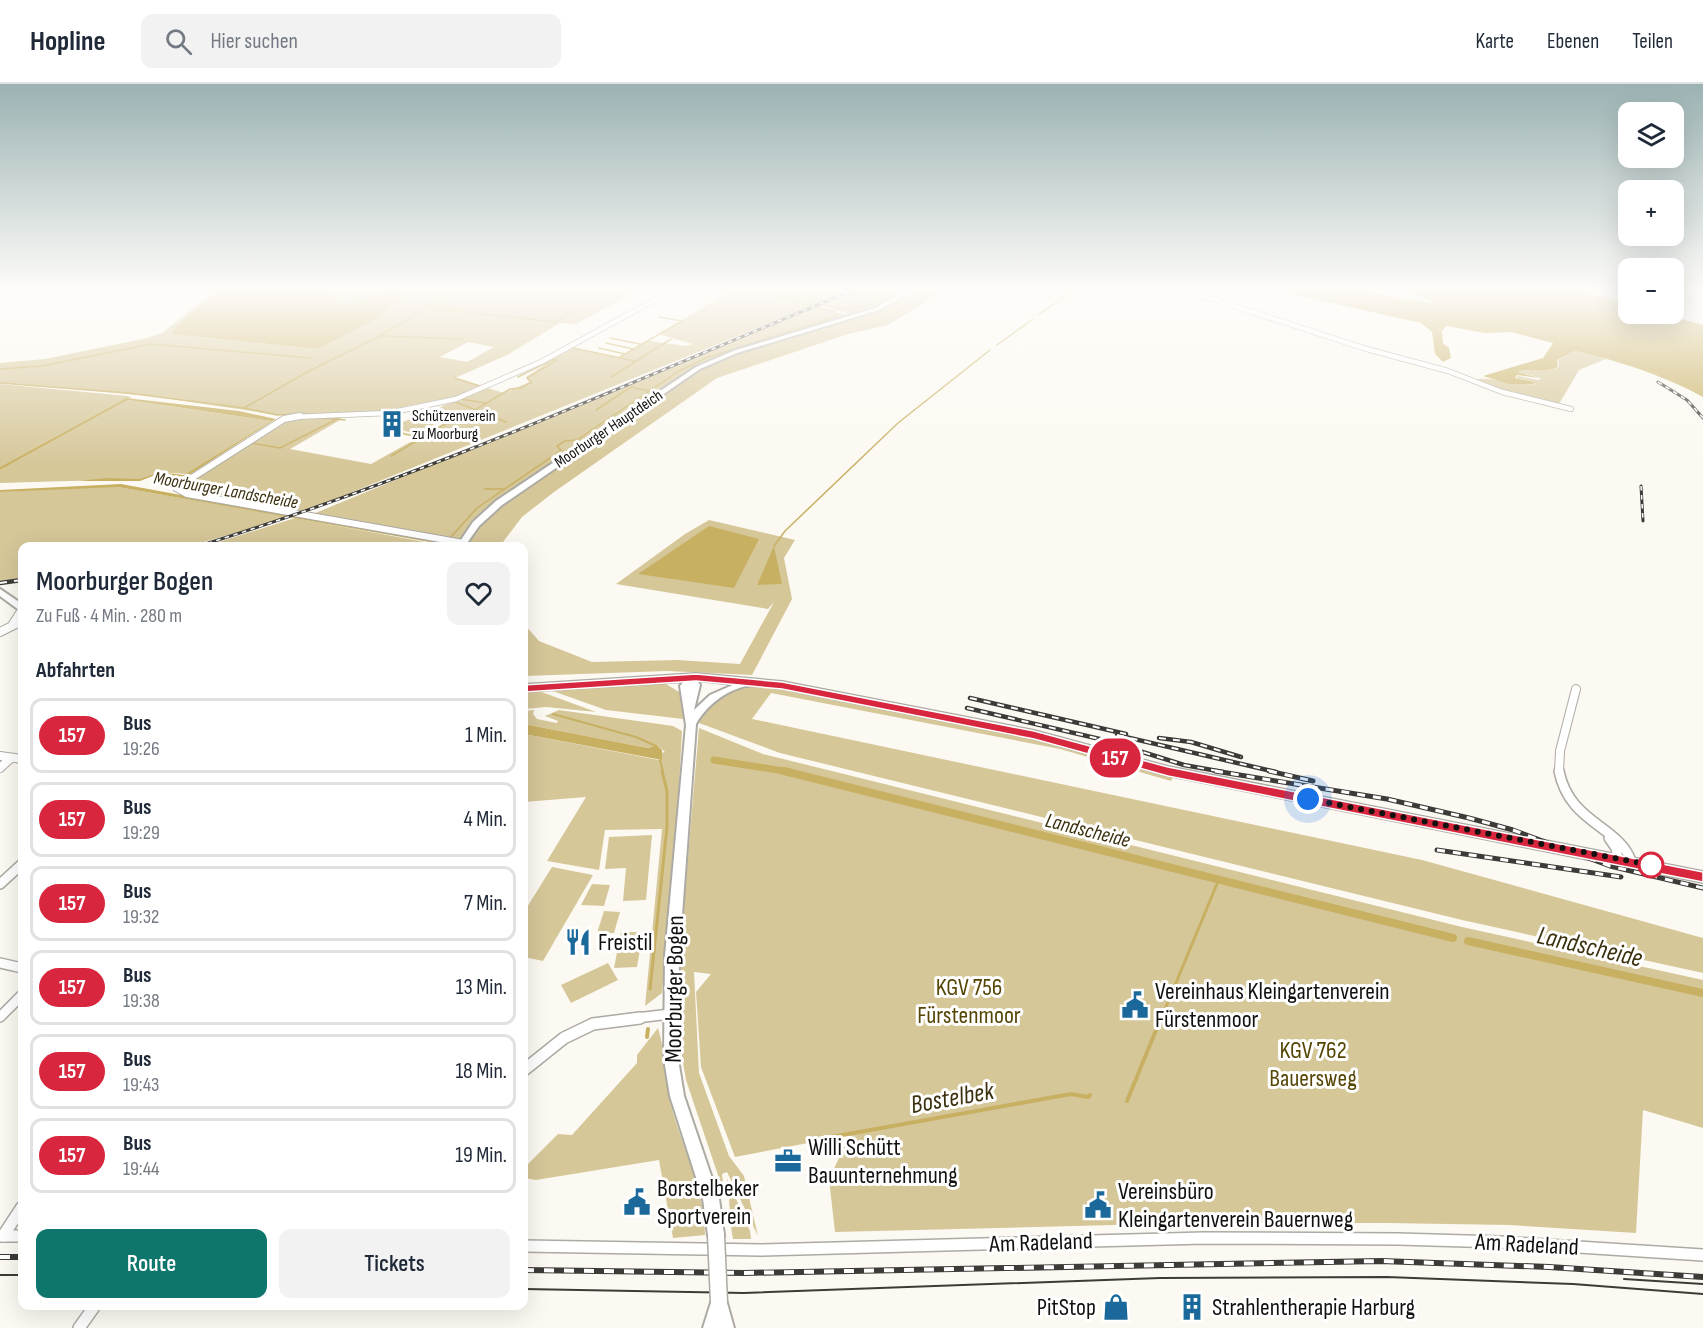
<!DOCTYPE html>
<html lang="de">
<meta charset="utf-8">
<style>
body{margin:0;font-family:"Sofia Sans Condensed",sans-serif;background:#f2f2f3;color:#1f2937;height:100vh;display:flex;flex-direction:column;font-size:22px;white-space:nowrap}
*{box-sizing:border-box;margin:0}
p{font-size:20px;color:#747a83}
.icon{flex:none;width:33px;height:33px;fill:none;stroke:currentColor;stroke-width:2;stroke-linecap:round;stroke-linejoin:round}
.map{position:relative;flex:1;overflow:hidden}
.panel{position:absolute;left:18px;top:458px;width:510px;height:768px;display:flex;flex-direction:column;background:#fff;border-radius:12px;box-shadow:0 6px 24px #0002}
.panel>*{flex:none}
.badge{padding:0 12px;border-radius:20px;font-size:21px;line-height:39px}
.fabs{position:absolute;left:1618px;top:18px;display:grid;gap:12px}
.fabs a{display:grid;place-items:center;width:66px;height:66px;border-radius:12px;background:#fff;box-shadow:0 6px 24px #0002;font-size:30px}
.you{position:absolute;width:30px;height:30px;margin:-15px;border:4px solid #fff;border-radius:50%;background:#1a73e8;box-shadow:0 0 0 9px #1a73e833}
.map>.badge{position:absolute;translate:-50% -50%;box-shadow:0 0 0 3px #fff}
h2{padding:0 18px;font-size:22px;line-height:54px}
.round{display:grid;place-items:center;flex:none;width:63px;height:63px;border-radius:12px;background:#f2f2f3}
.overview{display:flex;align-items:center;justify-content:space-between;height:102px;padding:0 18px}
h1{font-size:28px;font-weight:600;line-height:45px}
.button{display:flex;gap:12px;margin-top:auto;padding:12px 18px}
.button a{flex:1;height:69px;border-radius:12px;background:#0f766e;color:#fff;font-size:24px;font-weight:600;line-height:69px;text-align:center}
.button a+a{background:#f2f2f3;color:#1f2937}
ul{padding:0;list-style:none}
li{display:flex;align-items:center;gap:18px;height:75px;margin:0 12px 9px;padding:0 6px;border:3px solid #e0e1e3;border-radius:12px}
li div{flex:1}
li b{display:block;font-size:22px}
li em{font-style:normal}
li .badge{min-width:66px;font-weight:700;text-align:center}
header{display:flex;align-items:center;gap:36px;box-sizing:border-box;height:84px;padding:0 30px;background:#fff;border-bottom:2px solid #e0e1e3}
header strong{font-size:28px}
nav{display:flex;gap:33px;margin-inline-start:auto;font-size:21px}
.search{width:420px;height:54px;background:#f2f2f3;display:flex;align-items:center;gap:15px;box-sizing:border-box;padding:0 21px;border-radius:12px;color:#747a83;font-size:22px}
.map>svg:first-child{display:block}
.green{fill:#d6c799;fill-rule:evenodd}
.water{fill:#c8b063}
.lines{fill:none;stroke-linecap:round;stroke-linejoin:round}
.stream-far3{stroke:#c8b063;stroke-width:1.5}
.stream-far2{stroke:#c8b063;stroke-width:2}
.stream-far1{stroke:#c8b063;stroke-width:3}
.stream{stroke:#c8b063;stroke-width:4}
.canal-far1{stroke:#c8b063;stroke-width:7}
.canal{stroke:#c8b063;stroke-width:8}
.minor-far4-casing{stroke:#acaaa3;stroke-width:6}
.minor-far3-casing{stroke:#acaaa3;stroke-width:8}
.minor-far2-casing{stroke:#acaaa3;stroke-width:10}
.minor-far1-casing{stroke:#acaaa3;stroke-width:12}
.minor-casing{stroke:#acaaa3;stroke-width:14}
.secondary-casing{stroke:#acaaa3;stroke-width:4}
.minor-far4{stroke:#fff;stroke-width:4.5}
.minor-far3{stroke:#fff;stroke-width:6}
.minor-far2{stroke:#fff;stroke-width:8}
.minor-far1{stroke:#fff;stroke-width:9}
.minor{stroke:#fff;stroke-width:11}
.secondary{fill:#fff;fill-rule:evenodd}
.tram{stroke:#3d3b38;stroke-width:2}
.rail-far3-casing{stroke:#3d3b38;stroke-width:3}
.rail-far2-casing{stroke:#3d3b38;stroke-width:4.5}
.rail-far1-casing{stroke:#3d3b38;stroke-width:5}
.rail-casing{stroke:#3d3b38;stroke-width:6}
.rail-far3{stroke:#fff;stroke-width:1.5;stroke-dasharray:4.5;stroke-linecap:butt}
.rail-far2{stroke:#fff;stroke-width:2;stroke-dasharray:7;stroke-linecap:butt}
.rail-far1{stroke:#fff;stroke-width:3;stroke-dasharray:8;stroke-linecap:butt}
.rail{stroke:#fff;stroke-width:4;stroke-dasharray:10;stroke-linecap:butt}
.secondary-bridge-casing{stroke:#acaaa3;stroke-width:19;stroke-linecap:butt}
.secondary-bridge{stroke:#fff;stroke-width:16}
.line{fill:#d7263d;stroke:#fff;stroke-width:1.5}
.walk{stroke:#12110f;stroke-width:6;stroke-dasharray:0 10.8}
.stop-dot{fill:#fff;stroke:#d7263d;stroke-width:3}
.labels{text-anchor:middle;stroke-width:6;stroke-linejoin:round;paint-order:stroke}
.far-poi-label{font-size:16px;fill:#12110f;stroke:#fff;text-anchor:start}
.far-street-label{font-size:16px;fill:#12110f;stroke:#fff}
.far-water-label{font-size:18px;font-style:italic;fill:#3c310f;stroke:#fff}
.water-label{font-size:21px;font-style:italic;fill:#3c310f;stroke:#fff}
.near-poi-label{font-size:24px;fill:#12110f;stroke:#fff;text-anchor:start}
.near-park-label{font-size:24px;fill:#564606;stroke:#fff}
.near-street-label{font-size:24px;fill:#12110f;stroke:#fff}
.near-water-label{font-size:26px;font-style:italic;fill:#3c310f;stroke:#fff}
</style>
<header>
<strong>Hopline</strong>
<div class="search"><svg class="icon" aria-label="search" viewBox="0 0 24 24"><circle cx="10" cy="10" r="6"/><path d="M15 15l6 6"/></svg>Hier suchen</div>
<nav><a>Karte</a><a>Ebenen</a><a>Teilen</a></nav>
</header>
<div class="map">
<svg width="1703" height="1244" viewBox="0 0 1703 1244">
<rect width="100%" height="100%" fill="#fcf9f2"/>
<g class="green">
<path d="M215 207H220L176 242 171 250 316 265 380 231V228L406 210 400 207H637L576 240 560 239 507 271 455 294 504 309 529 298 526 293 572 263 620 273 649 257 686 262 692 260 659 250 730 207H757L781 212 762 207H849L817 221 786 213 814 221 303 428 190 410 180 404C223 376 288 316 342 335L290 365 371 380 446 338 427 333 444 321 462 316 453 313 372 329 277 331 151 312 0 299V279L45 275 147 254 162 249ZM468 258 494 263 467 278 440 273Z"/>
<path d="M333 207H383L354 220 335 217Z"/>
<path d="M855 207H908L887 219 854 231 821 222Z"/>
<path d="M914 207H943L888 241 848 250 717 294 554 408 522 433 500 462H464L470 450 496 424 705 283C774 251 849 247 914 207Z"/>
<path d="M818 222 849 232 725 271 697 283 563 373 552 371 559 375 474 438 459 456 313 430Z"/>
<path d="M1575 267 1606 275 1579 286 1559 320 1503 306 1475 296C1489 291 1514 302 1534 300L1535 298 1516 294 1518 292 1539 296 1541 294 1519 288C1533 283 1546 290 1559 283L1558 276Z"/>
<path d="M0 300 128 312 132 314H126L0 383Z"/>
<path d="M128 316 271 337 186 390 159 388 139 395 0 399V386Z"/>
<path d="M410 335 436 341 420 351 390 343Z"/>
<path d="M104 402 118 403 291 433 190 462H22V494L0 497V408Z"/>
<path d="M295 434 441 461 442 462H206Z"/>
<path d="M709 436 795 456 784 474 792 515 752 591 667 587 524 592V540L539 557 592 578 678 576 740 580 774 518 768 525 616 500 685 450Z"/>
<path d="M628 600H666L684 611 683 635 606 626 547 605Z"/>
<path d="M755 601 1023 652 1174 692 1171 697 1060 665 771 609 752 635 1422 776 1703 854V889L1462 836 780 669 699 639C710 615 730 606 755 601Z"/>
<path d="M536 606 539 607 596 628 546 623 524 625V607Z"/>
<path d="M534 626 533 630 537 635 557 639 558 637 545 632 559 626 673 642 682 647 676 757 662 909 645 922 662 745 605 746 599 786 547 777 586 713 524 718V650L659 676H662L661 669 665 668 657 661 648 664 524 640V627Z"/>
<path d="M699 644 763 670 1462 843 1703 896V906L1524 868 1525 872 1703 911V1044L1643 1026 1636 1149 1509 1141 1387 1139H1194L835 1148 829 1095 850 1051 735 1073 701 983 696 908 711 890 694 888 699 989 729 1072 744 1092 758 1152 727 1088 722 1090 725 1112 686 996 681 967 679 878ZM1062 755 1359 827 1360 828Z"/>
<path d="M652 751 646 816 623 817 626 784 605 785 609 753Z"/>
<path d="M552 783 593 791 543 877 524 873V828Z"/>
<path d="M592 800 610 801 604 822 581 821Z"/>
<path d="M604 827 620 828 614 849H597Z"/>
<path d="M621 848H643L637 883 614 884Z"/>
<path d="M608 879 618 896 571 919 561 901Z"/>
<path d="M658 944C665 966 665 994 670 1017 681 1063 705 1103 705 1151L673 1154 659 1076 536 1096 524 1094V1084L558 1050 572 1051 637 979V971Z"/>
<path d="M727 1094 750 1147 751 1155H733C729 1134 730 1114 727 1094Z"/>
</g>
<g class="water">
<path d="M220 207H333L335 217C362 228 384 194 407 210L372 237 317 265 171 250 176 242Z"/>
<path d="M1278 207H1359L1437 220 1408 207H1583L1629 220V230H1663L1703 241V313C1663 291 1619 277 1575 267L1557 276 1558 283C1545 290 1532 283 1518 288L1540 294 1517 291 1515 294 1535 298 1533 300H1510L1483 292 1543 274 1553 259 1511 248 1485 249 1446 242 1442 247 1443 259 1449 264 1451 274 1443 278 1435 270 1432 248 1421 239Z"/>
<path d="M126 314 239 327 276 335 189 391 180 393 158 390 140 397H78L107 394 139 395 159 388 184 391 271 337 128 316 0 386V383Z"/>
<path d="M121 400 444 459 447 461 118 403 0 408V406Z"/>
<path d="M709 442 759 455 734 504 638 490Z"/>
<path d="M774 462 782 500 757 501Z"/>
<path d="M524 640 648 664 657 661 662 666V676L524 650Z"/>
</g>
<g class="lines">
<g class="stream-far3">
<path d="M753 207 809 221"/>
<path d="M764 207 816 219"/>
<path d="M794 214 807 207"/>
<path d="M804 217 829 207"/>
<path d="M823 221C853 229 872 222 899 207"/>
<path d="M430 224 556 238 575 225"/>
<path d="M1039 230 1074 207"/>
<path d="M382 252 463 255"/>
<path d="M610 254 640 260"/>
<path d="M606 259 633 265"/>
<path d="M997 261 1033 235"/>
<path d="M572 264 634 277"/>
<path d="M599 264 625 270"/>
<path d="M618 274 682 237 659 233"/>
<path d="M0 285 42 282 151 260 311 274"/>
<path d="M611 293 671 255"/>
<path d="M455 294 483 303"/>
<path d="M0 299 128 309 244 324 307 288 380 252 454 207"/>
<path d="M460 315 486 319"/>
<path d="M453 317 506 338"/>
<path d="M244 324 277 331 295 330"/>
<path d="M596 326 631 303 649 307"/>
<path d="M300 330H322"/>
<path d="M337 335 345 336"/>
<path d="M421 336 447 339"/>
<path d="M457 337 510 305 521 304 532 298 527 294 557 276 554 275 518 293"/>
<path d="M384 345 422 354"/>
<path d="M251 359 280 364 337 335 316 334"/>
<path d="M557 369 561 366 557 362 565 357 577 356 679 287 706 274 837 232 834 227 818 224"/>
<path d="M391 372 447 339"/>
<path d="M485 405H503"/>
<path d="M450 454 477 424 550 374"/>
<path d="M774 462 785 447 898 339 990 266"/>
</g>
<g class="stream-far2">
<path d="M553 630 636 653 656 662"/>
<path d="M660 676 663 688"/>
</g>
<g class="stream-far1">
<path d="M650 905 667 743V707L662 687"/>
<path d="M1161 935 1219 795"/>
</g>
<g class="stream">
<path d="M647 953 648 945"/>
<path d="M1127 1017 1161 934"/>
<path d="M820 1055 1071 1010 1088 1013 1090 1011"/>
</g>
<path class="canal-far1" d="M714 676 790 688"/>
<g class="canal">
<path d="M784 687 1453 854"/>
<path d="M1468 857 1703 909"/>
</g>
<defs>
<g id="minor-far4">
<path d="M1167 207 1216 216 1363 264 1448 287 1502 308 1571 325"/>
<path d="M293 333 389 329 456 315 541 278 671 207"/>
</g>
<path id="minor-far3" d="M300 332 284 335 176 404 187 410 463 459"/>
<g id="minor-far2">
<path d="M13 540 22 526"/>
<path d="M0 548 22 537"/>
<path d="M0 672 22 675"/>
<path d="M0 684 11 674"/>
<path d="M1559 688 1560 667 1576 605"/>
</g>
<g id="minor-far1">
<path d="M1559 687C1569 739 1619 742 1631 777"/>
<path d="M1609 754 1616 764 1618 775"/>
<path d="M0 800 22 780"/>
<path d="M0 879 22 884"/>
<path d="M0 933 22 911"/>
<path d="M628 935 670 930"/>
</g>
<g id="minor">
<path d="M524 986 564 954 593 940 640 934"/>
<path d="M0 1152H22"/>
<path d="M3 1152 22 1123"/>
<path d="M524 1162 761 1166 1204 1154 1398 1155 1500 1158 1703 1171"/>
<path d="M79 1244 94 1223"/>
</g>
<g id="secondary">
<path d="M907 207H913L879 226 737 269 700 285 502 421 479 442 465 462H457L473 438 496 417 696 283 733 267 875 224Z"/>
<path d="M0 505 22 520V527L19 526 0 512Z"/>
<path d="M696 590 782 598 1034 647 1168 683 1703 788V798L1168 691 1034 654 782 604C773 603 762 601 753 601 730 603 707 620 696 640L679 872 678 975 684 1012 719 1115 724 1151 722 1157 716 1159 710 1157 708 1151 703 1115 670 1012 664 975 665 872 686 641 680 602 684 597 524 607V601ZM697 596 735 600 710 611 694 626 700 601Z"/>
<path d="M719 1209 725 1212 734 1244H703L713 1212Z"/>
</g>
</defs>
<use href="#minor-far4" class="minor-far4-casing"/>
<use href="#minor-far3" class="minor-far3-casing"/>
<use href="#minor-far2" class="minor-far2-casing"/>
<use href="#minor-far1" class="minor-far1-casing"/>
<use href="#minor" class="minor-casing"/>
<use href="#secondary" class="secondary-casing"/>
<use href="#minor-far4" class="minor-far4"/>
<use href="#minor-far3" class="minor-far3"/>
<use href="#minor-far2" class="minor-far2"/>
<use href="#minor-far1" class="minor-far1"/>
<use href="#minor" class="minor"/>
<use href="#secondary" class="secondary"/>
<g class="tram">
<path d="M0 1191H22"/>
<path d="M1624 1195 1703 1200"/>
<path d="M524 1205 744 1209 1160 1194 1387 1193 1573 1200 1703 1210"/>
</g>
<defs>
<g id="rail-far3">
<path d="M1658 298 1687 316 1703 334"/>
<path d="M1641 402 1643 437"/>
<path d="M199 462C422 393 636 296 851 207"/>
</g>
<g id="rail-far2">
<path d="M0 499 22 496"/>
<path d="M970 614 1126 650"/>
<path d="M967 624 1104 656 1184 681 1223 688"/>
<path d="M1117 651 1276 688"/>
<path d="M1159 654 1191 658 1241 673"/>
</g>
<g id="rail-far1">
<path d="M1215 687 1387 715 1469 734 1513 746 1610 782 1703 804"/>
<path d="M1269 687 1313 697"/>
<path d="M1437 766 1621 793"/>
</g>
<g id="rail">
<path d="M0 1173H22"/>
<path d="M524 1186 744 1189 1381 1177 1549 1183 1703 1193"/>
</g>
</defs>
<use href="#rail-far3" class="rail-far3-casing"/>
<use href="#rail-far2" class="rail-far2-casing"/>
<use href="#rail-far1" class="rail-far1-casing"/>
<use href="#rail" class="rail-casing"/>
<use href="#rail-far3" class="rail-far3"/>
<use href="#rail-far2" class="rail-far2"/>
<use href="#rail-far1" class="rail-far1"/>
<use href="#rail" class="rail"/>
<defs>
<path id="secondary-bridge" d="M716 1151 719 1218"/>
</defs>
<use href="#secondary-bridge" class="secondary-bridge-casing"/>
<use href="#secondary-bridge" class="secondary-bridge"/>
</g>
<linearGradient id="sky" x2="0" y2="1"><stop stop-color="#9bb2b3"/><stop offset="0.54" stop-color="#fefcf9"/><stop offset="1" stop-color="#fefcf9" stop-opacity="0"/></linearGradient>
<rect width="1703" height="381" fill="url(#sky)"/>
<path class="line" d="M696 590 782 598 1034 647 1168 683 1703 788V798L1168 692 1034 655 782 605 696 597 524 608 518 604 524 601Z"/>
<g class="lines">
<path class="walk" d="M1308 715 1651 781"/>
</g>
<defs>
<symbol id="building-bare" viewBox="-9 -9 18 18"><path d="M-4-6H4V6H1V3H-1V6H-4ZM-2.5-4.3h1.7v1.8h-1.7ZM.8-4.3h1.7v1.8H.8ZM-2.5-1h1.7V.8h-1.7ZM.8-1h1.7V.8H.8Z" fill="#1b699b" stroke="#fff" stroke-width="2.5" paint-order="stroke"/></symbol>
<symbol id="restaurant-bare" viewBox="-9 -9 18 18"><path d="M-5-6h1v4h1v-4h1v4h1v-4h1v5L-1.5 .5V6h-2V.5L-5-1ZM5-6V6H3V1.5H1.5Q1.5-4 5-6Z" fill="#1b699b" stroke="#fff" stroke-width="2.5" paint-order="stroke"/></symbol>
<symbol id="civic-bare" viewBox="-9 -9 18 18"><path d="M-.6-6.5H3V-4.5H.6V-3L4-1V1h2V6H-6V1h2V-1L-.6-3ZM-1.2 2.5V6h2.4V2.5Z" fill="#1b699b" stroke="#fff" stroke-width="2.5" paint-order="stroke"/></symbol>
<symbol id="office-bare" viewBox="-9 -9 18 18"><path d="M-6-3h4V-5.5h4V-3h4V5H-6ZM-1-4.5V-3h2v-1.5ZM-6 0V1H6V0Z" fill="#1b699b" stroke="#fff" stroke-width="2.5" paint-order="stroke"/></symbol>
<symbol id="shop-bare" viewBox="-9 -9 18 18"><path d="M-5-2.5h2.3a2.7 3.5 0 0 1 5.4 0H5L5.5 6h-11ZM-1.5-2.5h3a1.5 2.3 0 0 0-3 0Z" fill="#1b699b" stroke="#fff" stroke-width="2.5" paint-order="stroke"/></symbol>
</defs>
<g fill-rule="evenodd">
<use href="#building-bare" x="373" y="321" width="38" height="38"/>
<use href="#restaurant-bare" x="559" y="839" width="38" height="38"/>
<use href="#civic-bare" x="1116" y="902" width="38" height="38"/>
<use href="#office-bare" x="769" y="1058" width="38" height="38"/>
<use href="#civic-bare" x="618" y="1099" width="38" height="38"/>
<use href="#civic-bare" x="1079" y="1102" width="38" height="38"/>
<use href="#shop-bare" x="1097" y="1204" width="38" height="38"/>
<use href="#building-bare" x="1173" y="1204" width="38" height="38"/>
</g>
<circle class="stop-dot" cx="1651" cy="781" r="12"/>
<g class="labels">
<g class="far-poi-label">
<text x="412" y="337">Schützenverein<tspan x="412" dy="18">zu Moorburg</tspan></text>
</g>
<g class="far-street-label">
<text transform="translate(608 344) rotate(-34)" y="6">Moorburger Hauptdeich</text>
</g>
<g class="far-water-label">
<text transform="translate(226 406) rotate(10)" y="6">Moorburger Landscheide</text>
</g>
<g class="water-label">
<text transform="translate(1088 746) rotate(14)" y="7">Landscheide</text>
</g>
<g class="near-poi-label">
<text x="598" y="866">Freistil</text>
<text x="1155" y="915">Vereinhaus Kleingartenverein<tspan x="1155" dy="28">Fürstenmoor</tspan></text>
<text x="808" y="1071">Willi Schütt<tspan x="808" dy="28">Bauunternehmung</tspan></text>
<text x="657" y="1112">Borstelbeker<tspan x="657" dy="28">Sportverein</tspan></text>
<text x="1118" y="1115">Vereinsbüro<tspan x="1118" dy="28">Kleingartenverein Bauernweg</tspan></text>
<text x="1096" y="1231" text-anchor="end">PitStop</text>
<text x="1212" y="1231">Strahlentherapie Harburg</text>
</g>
<g class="near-park-label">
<text x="969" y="911">KGV 756<tspan x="969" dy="28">Fürstenmoor</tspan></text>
<text x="1313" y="974">KGV 762<tspan x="1313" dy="28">Bauersweg</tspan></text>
</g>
<g class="near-street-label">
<text transform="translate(674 905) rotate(-89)" y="8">Moorburger Bogen</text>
<text transform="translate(1041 1158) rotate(-2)" y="8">Am Radeland</text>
<text transform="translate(1527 1160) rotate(3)" y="8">Am Radeland</text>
</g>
<g class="near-water-label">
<text transform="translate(1590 862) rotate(13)" y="9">Landscheide</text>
<text transform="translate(952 1013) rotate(-10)" y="9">Bostelbek</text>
</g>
</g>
</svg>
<div class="fabs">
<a><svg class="icon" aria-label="layers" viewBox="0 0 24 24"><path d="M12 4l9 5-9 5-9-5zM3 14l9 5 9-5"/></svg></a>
<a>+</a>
<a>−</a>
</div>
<div class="you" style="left:1308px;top:715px"></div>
<b class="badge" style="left:1115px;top:674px;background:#d7263d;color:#fff">157</b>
<section class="panel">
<div class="overview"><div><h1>Moorburger Bogen</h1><p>Zu Fuß · 4 Min. · 280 m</p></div><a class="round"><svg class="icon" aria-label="heart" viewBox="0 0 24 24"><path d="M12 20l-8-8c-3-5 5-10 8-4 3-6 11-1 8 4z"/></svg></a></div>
<h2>Abfahrten</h2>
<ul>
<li><span class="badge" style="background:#d7263d;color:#fff">157</span><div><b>Bus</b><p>19:26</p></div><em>1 Min.</em></li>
<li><span class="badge" style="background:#d7263d;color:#fff">157</span><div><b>Bus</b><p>19:29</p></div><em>4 Min.</em></li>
<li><span class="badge" style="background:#d7263d;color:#fff">157</span><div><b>Bus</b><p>19:32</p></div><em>7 Min.</em></li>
<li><span class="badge" style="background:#d7263d;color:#fff">157</span><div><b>Bus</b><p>19:38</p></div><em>13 Min.</em></li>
<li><span class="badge" style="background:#d7263d;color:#fff">157</span><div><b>Bus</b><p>19:43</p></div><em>18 Min.</em></li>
<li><span class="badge" style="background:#d7263d;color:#fff">157</span><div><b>Bus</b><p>19:44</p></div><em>19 Min.</em></li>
</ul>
<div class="button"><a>Route</a><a>Tickets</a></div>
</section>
</div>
